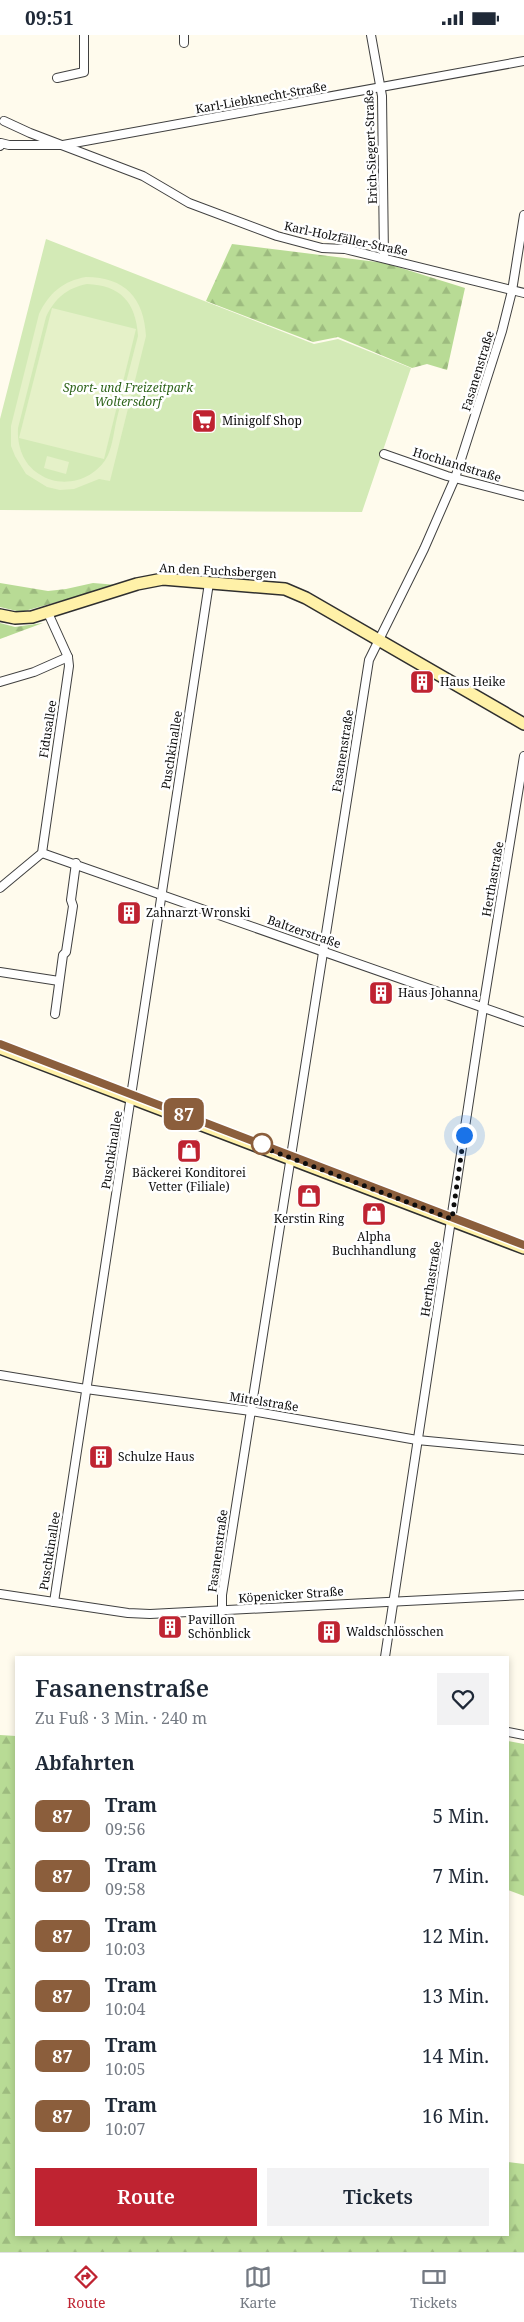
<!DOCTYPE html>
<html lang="de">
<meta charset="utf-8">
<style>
body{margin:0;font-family:"Noto Serif",serif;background:#f2f2f3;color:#1f2937;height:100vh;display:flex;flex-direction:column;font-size:19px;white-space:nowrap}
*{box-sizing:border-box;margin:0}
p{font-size:16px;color:#747a83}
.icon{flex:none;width:28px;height:28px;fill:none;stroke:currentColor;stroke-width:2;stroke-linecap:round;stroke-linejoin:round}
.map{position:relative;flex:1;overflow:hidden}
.details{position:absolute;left:15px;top:1621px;width:494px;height:580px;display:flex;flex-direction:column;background:#fff;border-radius:0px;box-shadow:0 2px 8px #0003}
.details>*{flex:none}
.badge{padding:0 10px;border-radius:8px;font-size:18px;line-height:32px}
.you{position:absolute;width:25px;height:25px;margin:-12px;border:4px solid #fff;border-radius:50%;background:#1a73e8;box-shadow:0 0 0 8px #1a73e833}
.map>.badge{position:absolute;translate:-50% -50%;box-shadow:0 0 0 2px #fff}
h2{padding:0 20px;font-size:19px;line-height:45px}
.round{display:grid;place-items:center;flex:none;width:52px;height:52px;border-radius:0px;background:#f2f2f3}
.head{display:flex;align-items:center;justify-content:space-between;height:85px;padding:0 20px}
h1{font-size:24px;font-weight:600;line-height:38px}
.button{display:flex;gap:10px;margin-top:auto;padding:10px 20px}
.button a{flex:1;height:58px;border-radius:0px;background:#bf2331;color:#fff;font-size:20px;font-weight:600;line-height:58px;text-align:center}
.button a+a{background:#f2f2f3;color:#1f2937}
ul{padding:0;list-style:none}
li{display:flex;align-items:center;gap:15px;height:60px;padding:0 20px}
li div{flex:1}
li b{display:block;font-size:19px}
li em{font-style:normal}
li .badge{min-width:55px;font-weight:700;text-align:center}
.status{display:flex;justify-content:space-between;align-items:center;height:35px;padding:0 25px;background:#fff;direction:ltr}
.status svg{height:14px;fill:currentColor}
.tab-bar{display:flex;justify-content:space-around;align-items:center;height:70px;border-top:1px solid #e0e1e3;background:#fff;font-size:14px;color:#747a83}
.tab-bar a{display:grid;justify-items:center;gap:2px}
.tab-bar .on{color:#bf2331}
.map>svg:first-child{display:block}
.forest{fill:url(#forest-firs)}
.park{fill:#d3eab6}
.pitch{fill:#e5f1c8;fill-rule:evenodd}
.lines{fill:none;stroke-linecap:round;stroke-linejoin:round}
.street-casing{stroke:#404040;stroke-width:10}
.secondary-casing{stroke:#2f2f2f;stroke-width:14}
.street{stroke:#fff;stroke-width:8}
.secondary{stroke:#fff1a8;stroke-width:11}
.tram{stroke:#bf2331;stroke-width:1}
.line-casing{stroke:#fff;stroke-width:11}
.line{stroke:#8b5e3c;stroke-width:8}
.walk{stroke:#0d0d0d;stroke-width:5;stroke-dasharray:0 9}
.stop-dot{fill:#fff;stroke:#8b5e3c;stroke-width:2.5}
.labels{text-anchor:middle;stroke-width:5;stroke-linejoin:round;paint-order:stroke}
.street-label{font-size:12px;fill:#0d0d0d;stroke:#fff}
.park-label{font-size:12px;font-style:italic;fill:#2f651c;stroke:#fff}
.poi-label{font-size:12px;fill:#0d0d0d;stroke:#fff;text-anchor:start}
</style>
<div class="status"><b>09:51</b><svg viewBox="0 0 49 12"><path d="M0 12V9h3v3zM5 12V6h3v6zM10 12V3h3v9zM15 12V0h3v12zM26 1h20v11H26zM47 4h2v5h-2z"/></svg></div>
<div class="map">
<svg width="524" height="2217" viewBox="0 0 524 2217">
<defs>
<pattern id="forest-firs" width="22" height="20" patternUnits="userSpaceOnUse" patternTransform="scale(1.25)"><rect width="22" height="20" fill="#b8db95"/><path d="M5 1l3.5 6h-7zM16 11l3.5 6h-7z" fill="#9dbb7f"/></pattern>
</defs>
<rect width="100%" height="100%" fill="#fffbed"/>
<g class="forest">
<path d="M232 209 385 228 465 253 447 335 427 329 412 333 338 302 313 307 206 266Z"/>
<path d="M0 548 48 556 66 554 93 548 118 550 21 577 0 572Z"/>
<path d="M0 588 15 592 43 588 0 604Z"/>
<path d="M0 1700 16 1701V2200H508V2127L524 2129V2217H0Z"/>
<path d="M508 1706 524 1709V1861L508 1855Z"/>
</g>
<path class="park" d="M46 204 314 309 338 304 411 333 362 477 0 475V384Z"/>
<g class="pitch">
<path d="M86 242C125 242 144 263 146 301L110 446 99 444 74 454 60 455 47 452 26 439 15 421 11 411V391L39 279C49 258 63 246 86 242ZM87 249C120 250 136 267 138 301 131 328 124 355 117 383 114 395 113 409 108 420 96 445 62 455 39 439 23 429 17 411 18 393L46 282C55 263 67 253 87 249Z"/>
<path d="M52 273 136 294 104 424 19 403Z"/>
<path d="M47 421 69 427 66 439 44 433Z"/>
</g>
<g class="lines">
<defs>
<g id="street">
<path d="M371 0 382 61 384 223"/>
<path d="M184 8V0"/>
<path d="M57 43 84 37V0"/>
<path d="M4 86 30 98 143 141 189 168 277 201 322 213 345 214 524 258"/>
<path d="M0 111 1 108 9 110H63L524 26"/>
<path d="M384 419 447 441 524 461"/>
<path d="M0 647 34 637 68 622"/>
<path d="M42 818 524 987"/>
<path d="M0 853 42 818 69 631 68 622 48 578"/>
<path d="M0 937 59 946"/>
<path d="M55 979 63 920 66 917 73 871 71 865 76 828"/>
<path d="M0 1340 86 1354 251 1376 417 1405 524 1415"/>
<path d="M0 1559 128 1578 150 1579 524 1560"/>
<path d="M54 1567 209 548"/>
<path d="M222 1576V1560L369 625 424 514 455 443 502 296 512 256 524 180"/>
<path d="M385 1622 483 973 524 721"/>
<path d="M508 1697 524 1700"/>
</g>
<g id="secondary">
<path d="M0 580 15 583 32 582 137 549 163 544 285 554 306 563 524 689"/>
<path d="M0 1013 524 1213"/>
</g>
</defs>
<use href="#street" class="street-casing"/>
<use href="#secondary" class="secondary-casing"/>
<use href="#street" class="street"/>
<use href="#secondary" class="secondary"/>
<path class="tram" d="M0 1009 524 1210"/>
</g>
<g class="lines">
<defs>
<path id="line" d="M0 1009 524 1210"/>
</defs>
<use href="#line" class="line-casing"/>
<use href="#line" class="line"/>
<path class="walk" d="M262 1109H254L452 1184 464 1100"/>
</g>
<defs>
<symbol id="supermarket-square" viewBox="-11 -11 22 22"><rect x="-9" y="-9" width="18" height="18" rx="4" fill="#bf2331" stroke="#fff"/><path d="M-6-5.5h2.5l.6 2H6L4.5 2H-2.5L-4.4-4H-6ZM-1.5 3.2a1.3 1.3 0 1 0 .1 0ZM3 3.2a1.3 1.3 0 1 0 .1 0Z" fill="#fff"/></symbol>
<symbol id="building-square" viewBox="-11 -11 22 22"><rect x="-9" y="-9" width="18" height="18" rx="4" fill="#bf2331" stroke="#fff"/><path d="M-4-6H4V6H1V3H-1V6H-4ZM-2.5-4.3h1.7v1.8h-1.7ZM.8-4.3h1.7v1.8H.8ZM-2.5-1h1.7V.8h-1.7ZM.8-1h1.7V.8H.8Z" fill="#fff"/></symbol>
<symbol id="shop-square" viewBox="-11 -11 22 22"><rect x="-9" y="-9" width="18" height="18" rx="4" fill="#bf2331" stroke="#fff"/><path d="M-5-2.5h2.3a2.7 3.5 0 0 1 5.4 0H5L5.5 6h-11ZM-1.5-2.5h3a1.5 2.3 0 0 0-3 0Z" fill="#fff"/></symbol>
</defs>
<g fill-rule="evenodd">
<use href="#supermarket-square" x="190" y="372" width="28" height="28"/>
<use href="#building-square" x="408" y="633" width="28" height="28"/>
<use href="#building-square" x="115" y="864" width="28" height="28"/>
<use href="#building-square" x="367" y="944" width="28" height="28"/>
<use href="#shop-square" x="175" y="1102" width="28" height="28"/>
<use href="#shop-square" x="295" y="1147" width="28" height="28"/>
<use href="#shop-square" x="360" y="1165" width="28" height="28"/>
<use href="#building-square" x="87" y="1408" width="28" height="28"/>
<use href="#building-square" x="156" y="1578" width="28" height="28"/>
<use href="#building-square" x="315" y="1583" width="28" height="28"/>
</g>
<circle class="stop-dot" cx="262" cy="1109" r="10"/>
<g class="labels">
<g class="street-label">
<text transform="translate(261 63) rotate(-10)" y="4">Karl-Liebknecht-Straße</text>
<text transform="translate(371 112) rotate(-92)" y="4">Erich-Siegert-Straße</text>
<text transform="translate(346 204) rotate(12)" y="4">Karl-Holzfäller-Straße</text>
<text transform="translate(478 336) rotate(-73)" y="4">Fasanenstraße</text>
<text transform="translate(457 430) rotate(17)" y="4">Hochlandstraße</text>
<text transform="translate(218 536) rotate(3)" y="4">An den Fuchsbergen</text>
<text transform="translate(48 694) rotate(-81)" y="4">Fidusallee</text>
<text transform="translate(172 715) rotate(-81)" y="4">Puschkinallee</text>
<text transform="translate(343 716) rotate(-81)" y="4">Fasanenstraße</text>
<text transform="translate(493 844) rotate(-80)" y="4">Herthastraße</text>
<text transform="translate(304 897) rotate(19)" y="4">Baltzerstraße</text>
<text transform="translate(112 1115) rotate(-81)" y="4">Puschkinallee</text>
<text transform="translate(431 1244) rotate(-81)" y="4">Herthastraße</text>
<text transform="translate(264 1367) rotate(9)" y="4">Mittelstraße</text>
<text transform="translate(50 1516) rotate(-81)" y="4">Puschkinallee</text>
<text transform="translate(218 1516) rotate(-82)" y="4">Fasanenstraße</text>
<text transform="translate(291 1560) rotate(-4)" y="4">Köpenicker Straße</text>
</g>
<g class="park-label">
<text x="128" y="357">Sport- und Freizeitpark<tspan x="128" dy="14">Woltersdorf</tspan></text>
</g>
<g class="poi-label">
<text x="222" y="390">Minigolf Shop</text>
<text x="440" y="651">Haus Heike</text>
<text x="146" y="882">Zahnarzt Wronski</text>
<text x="398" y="962">Haus Johanna</text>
<text x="189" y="1142" text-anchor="middle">Bäckerei Konditorei<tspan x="189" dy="14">Vetter (Filiale)</tspan></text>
<text x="309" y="1188" text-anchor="middle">Kerstin Ring</text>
<text x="374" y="1206" text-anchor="middle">Alpha<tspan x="374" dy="14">Buchhandlung</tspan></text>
<text x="118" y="1426">Schulze Haus</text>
<text x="188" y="1589">Pavillon<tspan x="188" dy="14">Schönblick</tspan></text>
<text x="346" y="1601">Waldschlösschen</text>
</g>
</g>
</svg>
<div class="you" style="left:464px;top:1100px"></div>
<b class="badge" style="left:184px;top:1079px;background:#8b5e3c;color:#fff">87</b>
<section class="details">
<div class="head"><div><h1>Fasanenstraße</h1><p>Zu Fuß · 3 Min. · 240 m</p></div><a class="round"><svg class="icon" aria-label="heart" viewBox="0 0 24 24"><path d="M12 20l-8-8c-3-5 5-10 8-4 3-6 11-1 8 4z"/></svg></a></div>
<h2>Abfahrten</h2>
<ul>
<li><span class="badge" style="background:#8b5e3c;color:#fff">87</span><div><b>Tram</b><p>09:56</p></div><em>5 Min.</em></li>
<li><span class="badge" style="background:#8b5e3c;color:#fff">87</span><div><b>Tram</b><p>09:58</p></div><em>7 Min.</em></li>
<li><span class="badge" style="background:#8b5e3c;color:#fff">87</span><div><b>Tram</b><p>10:03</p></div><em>12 Min.</em></li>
<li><span class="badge" style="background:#8b5e3c;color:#fff">87</span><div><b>Tram</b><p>10:04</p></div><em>13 Min.</em></li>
<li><span class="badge" style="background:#8b5e3c;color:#fff">87</span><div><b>Tram</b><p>10:05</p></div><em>14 Min.</em></li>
<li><span class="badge" style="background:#8b5e3c;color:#fff">87</span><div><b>Tram</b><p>10:07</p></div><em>16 Min.</em></li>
</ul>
<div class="button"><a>Route</a><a>Tickets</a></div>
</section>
</div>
<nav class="tab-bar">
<a class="on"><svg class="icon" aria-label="directions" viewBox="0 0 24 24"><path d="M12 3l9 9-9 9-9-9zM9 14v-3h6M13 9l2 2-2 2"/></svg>Route</a>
<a><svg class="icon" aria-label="map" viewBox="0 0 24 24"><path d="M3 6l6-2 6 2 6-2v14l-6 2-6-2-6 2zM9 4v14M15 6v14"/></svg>Karte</a>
<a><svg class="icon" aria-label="tickets" viewBox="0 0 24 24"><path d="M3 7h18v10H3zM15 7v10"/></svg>Tickets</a>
</nav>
